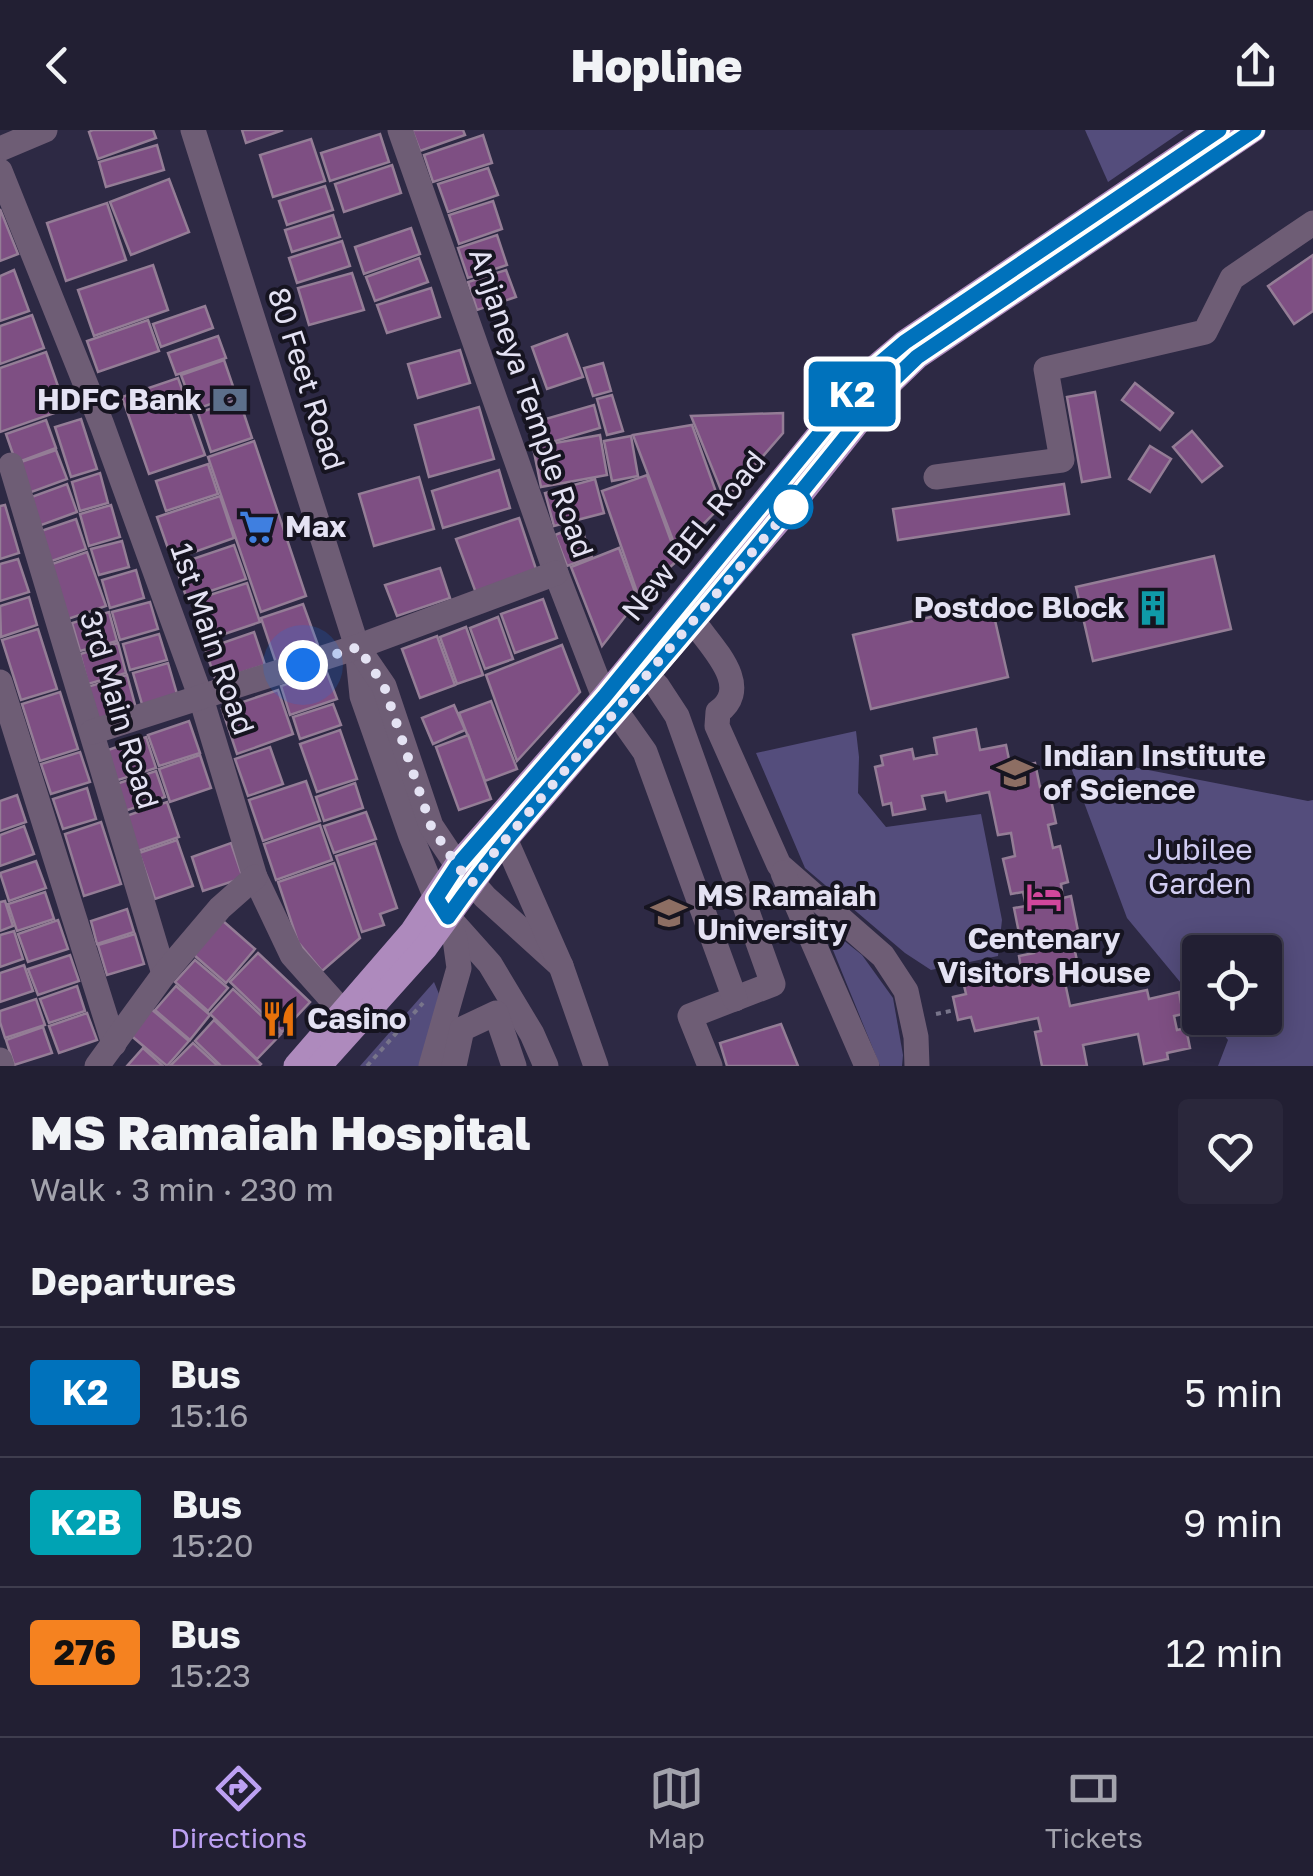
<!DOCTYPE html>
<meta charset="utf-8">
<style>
body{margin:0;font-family:"Golos Text",sans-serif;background:#2a273b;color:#f1f3f6;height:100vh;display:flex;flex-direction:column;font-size:38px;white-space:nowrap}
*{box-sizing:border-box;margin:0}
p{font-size:32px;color:#a2a2ac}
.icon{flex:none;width:55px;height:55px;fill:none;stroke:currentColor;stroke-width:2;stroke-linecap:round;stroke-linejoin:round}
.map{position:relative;height:936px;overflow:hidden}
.details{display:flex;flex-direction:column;background:#221f33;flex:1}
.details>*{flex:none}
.badge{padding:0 20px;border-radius:8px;font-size:35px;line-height:65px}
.tools{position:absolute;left:1182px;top:805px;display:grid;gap:20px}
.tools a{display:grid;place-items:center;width:100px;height:100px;border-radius:10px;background:#221f33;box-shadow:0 5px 25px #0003,0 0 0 2px #3f3d4e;font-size:50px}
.you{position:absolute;width:50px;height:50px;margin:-25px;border:8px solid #fff;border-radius:50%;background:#1a73e8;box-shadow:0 0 0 15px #1a73e833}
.map>.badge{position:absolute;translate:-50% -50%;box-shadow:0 0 0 5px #fff}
h2{padding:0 30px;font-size:38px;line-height:90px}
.round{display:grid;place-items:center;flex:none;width:105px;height:105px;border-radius:10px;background:#2a273b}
.summary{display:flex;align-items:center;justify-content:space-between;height:170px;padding:0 30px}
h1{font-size:48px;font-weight:800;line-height:75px}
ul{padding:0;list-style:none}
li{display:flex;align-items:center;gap:30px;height:130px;padding:0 30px;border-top:2px solid #3f3d4e}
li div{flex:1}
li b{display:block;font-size:38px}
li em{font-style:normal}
li .badge{min-width:110px;font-weight:700;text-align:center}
header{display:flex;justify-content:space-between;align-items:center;height:130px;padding:0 30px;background:#221f33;font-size:45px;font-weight:800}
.tabs{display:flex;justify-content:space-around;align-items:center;height:140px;border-top:2px solid #3f3d4e;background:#221f33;font-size:28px;color:#a2a2ac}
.tabs a{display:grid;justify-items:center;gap:5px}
.tabs .on{color:#bca0f2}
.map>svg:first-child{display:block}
.green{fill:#544d7c}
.building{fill:#7e4f83;stroke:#947d96;stroke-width:2.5}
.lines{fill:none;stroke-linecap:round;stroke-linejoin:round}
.path{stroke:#78758b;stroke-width:4;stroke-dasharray:5 5;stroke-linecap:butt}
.minor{stroke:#6e5d75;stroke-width:25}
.major{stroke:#ae8abd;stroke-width:25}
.line-casing{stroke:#fff;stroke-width:22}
.line{stroke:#0072bc;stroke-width:15}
.walk{stroke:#e4e2f3;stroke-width:10;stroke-dasharray:0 18}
.stop-dot{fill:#fff;stroke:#0072bc;stroke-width:5}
.labels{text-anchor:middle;stroke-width:8;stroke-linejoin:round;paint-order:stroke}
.street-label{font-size:30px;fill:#e4e2f3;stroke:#161420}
.poi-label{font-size:30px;font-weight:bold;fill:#e4e2f3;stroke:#161420;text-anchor:start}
.park-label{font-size:30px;fill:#d2cdf3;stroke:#161420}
</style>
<header><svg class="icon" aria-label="back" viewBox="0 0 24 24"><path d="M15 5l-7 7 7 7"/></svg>Hopline<svg class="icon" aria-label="share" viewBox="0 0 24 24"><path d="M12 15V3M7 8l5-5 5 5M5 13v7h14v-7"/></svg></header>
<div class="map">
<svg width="1313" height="936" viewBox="0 0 1313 936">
<rect width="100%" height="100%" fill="#2d2944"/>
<g class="green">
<path d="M1085 0H1184L1108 52Z"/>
<path d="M856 601 859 627 858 663 886 697 981 684 1002 790 998 826 931 840 905 823 805 738 756 623Z"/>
<path d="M1066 624 1308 671 1313 670V936H1218L1228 910 1210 888H1265V822H1200V876L1127 788Z"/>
<path d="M822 793 862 825 893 868 903 925 902 936H880Z"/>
<path d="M434 852 439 864 422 936H360Z"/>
</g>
<g class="building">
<path d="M93 0H153L156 8 98 29 89 2Z"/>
<path d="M242 0H283L246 13Z"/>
<path d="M412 0H463L465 5 420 21Z"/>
<path d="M380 4 389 32 330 51 321 23Z"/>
<path d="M483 5 492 33 433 52 424 25Z"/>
<path d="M311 9 325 51 273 67 260 25Z"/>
<path d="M157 15 164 40 106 57 99 32Z"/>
<path d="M392 35 401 63 344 82 335 54Z"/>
<path d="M488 38 498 65 448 82 438 54Z"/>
<path d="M169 49 189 102 131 125 110 72Z"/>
<path d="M325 56 333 80 287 95 279 71Z"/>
<path d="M493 71 502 99 459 114 449 85Z"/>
<path d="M107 73 126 130 66 151 47 93Z"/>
<path d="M0 79 18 124 0 131Z"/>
<path d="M333 85 340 107 292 122 285 100Z"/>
<path d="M411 98 420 124 364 144 355 117Z"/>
<path d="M497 105 507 135 468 148 458 118Z"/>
<path d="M342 111 350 136 297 153 289 128Z"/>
<path d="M1313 125V181L1294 194 1268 156Z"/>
<path d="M419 128 428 152 375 171 366 147Z"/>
<path d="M153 135 168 180 94 206 78 160Z"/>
<path d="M14 140 29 181 0 191V146Z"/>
<path d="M506 140 516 167 477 180 468 152Z"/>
<path d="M352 143 364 180 309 195 298 158Z"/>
<path d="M431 158 440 187 387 203 377 175Z"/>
<path d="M205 176 213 198 161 217 153 194Z"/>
<path d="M32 185 44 218 0 234V196Z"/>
<path d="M148 190 159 221 98 242 87 211Z"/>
<path d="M567 204 583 247 547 259 532 217Z"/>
<path d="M218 206 226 228 176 245 168 223Z"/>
<path d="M460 220 470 253 418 268 408 234Z"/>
<path d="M46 222 66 279 0 302V238Z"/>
<path d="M224 230 236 265 194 280 181 245Z"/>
<path d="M603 233 611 261 593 266 584 238Z"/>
<path d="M178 248 205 325 149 344 122 267Z"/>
<path d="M1135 253 1173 283 1160 300 1122 270Z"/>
<path d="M1095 262 1110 347 1082 352 1067 267Z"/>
<path d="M612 265 623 301 607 305 597 269Z"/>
<path d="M239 269 252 308 211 322 198 283Z"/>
<path d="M594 275 600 298 535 317 528 294Z"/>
<path d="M479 277 494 329 429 347 415 295Z"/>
<path d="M783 283V303L725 370 691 286Z"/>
<path d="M81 289 97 339 71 347 55 297Z"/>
<path d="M46 290 56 318 16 333 6 304Z"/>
<path d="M692 295 721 376 677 421 633 305Z"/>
<path d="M1192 301 1222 336 1202 352 1173 317Z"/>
<path d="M600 305 607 345 541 357 533 317Z"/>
<path d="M631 306 638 346 612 351 604 311Z"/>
<path d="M254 311 306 466 261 482 208 327Z"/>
<path d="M1150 316 1171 329 1150 362 1129 349Z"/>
<path d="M56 320 67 349 26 364 15 334Z"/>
<path d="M208 334 218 364 166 381 156 351Z"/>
<path d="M499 340 510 378 443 398 432 361Z"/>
<path d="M100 343 108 373 80 381 72 352Z"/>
<path d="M647 345 678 430 638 465 602 361Z"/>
<path d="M419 347 434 399 374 416 359 364Z"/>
<path d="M595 349 604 383 554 396 545 363Z"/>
<path d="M67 354 77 382 36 397 26 369Z"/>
<path d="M1064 354 1069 384 898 410 893 379Z"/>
<path d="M220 366 234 408 172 430 157 387Z"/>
<path d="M5 375 19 423 0 429V376Z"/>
<path d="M111 375 120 407 89 416 80 384Z"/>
<path d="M519 388 537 442 476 463 456 409Z"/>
<path d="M76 389 86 419 49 432 38 402Z"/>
<path d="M580 395 592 427 567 436 555 405Z"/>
<path d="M122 411 129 437 99 445 91 419Z"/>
<path d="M234 415 246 449 187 469 175 435Z"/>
<path d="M619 418 638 470 602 516 571 437Z"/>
<path d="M87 422 106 476 68 489 49 435Z"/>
<path d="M1214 426 1231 499 1093 531 1076 457Z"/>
<path d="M18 429 29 462 0 471V434Z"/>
<path d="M440 438 450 468 397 486 385 455Z"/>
<path d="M136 440 144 468 110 478 102 450Z"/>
<path d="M247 453 260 492 204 511 191 471Z"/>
<path d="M29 467 37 495 1 507 0 476Z"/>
<path d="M543 469 557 508 515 523 501 484Z"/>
<path d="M150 472 158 499 120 510 112 482Z"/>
<path d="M991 473 1008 547 871 579 853 505Z"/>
<path d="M303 474 319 518 276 533 261 488Z"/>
<path d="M109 482 117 511 80 521 72 493Z"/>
<path d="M498 487 513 529 485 539 470 498Z"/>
<path d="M466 497 483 545 457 554 440 507Z"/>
<path d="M38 499 57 559 21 570 2 510Z"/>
<path d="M254 502 265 535 216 551 205 519Z"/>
<path d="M159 504 167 530 130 540 123 514Z"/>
<path d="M437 506 455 555 420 568 402 519Z"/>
<path d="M118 513 126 543 88 554 80 524Z"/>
<path d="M562 515 580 562 517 631 486 545Z"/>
<path d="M168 533 179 571 144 581 133 543Z"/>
<path d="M326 540 337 569 290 585 281 556Z"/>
<path d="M127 545 137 582 97 593 87 557Z"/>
<path d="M278 560 293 604 237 624 222 579Z"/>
<path d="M60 562 78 619 40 631 22 574Z"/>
<path d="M491 571 517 639 485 651 459 583Z"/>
<path d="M333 574 341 595 300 609 293 587Z"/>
<path d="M454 575 465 600 433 614 422 588Z"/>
<path d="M189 591 200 623 159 636 148 605Z"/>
<path d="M976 599 980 620 1006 615 1011 639 1035 633 1040 657 1048 656 1056 693 1048 695 1053 718 1060 716 1068 752 1061 754 1063 768 1071 766 1078 801 1071 802 1080 845 1064 848 1070 876 1147 860 1149 869 1179 862 1183 884 1174 886 1177 900 1186 898 1190 918 1167 923 1168 929 1144 934 1138 904 1083 915 1087 936H1042L1035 902 1041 901 1038 888 975 901 971 887 958 890 953 867 966 864 963 851 1021 838 1019 826 1034 823 1031 810 1021 813 1014 778 1026 776 1023 762 1011 764 1003 729 1015 726 1011 703 998 705 989 662 947 671 945 662 922 666 925 679 893 685 891 673 883 675 875 637 883 635 881 626 912 619 914 629 937 624 934 608Z"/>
<path d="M340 600 357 649 317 662 300 614Z"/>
<path d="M468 605 491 669 459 680 436 617Z"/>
<path d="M146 607 156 638 115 651 105 621Z"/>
<path d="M270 617 283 654 248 666 235 629Z"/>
<path d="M80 622 90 652 51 664 41 634Z"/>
<path d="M200 625 211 658 170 672 159 639Z"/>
<path d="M156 641 165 667 125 681 116 654Z"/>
<path d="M306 651 320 691 263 711 249 670Z"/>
<path d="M355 653 363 678 324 691 316 667Z"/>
<path d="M87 658 96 689 63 699 53 669Z"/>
<path d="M17 665 26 692 0 701V671Z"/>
<path d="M167 672 179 707 138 721 126 686Z"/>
<path d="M366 682 376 709 334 723 324 696Z"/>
<path d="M101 692 121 754 84 766 65 704Z"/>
<path d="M320 695 332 730 276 750 264 714Z"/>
<path d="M24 696 34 724 0 736V705Z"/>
<path d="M177 710 193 756 155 769 139 723Z"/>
<path d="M231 713 243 748 203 761 192 727Z"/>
<path d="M375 713 397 778 380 784 384 795 362 802 336 726Z"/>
<path d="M36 731 46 758 9 771 0 743Z"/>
<path d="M334 733 360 808 322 841 298 812 278 752Z"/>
<path d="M45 762 54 789 17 801 8 774Z"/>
<path d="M5 771 13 796 0 801V772Z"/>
<path d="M127 779 134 802 97 814 91 791Z"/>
<path d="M58 790 68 819 28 832 18 804Z"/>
<path d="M223 791 255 819 226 853 194 825Z"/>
<path d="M14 801 23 829 0 837V805Z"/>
<path d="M135 804 144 834 107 845 98 815Z"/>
<path d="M258 823 310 872 282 902 230 852Z"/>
<path d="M70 825 79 851 38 865 28 839Z"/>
<path d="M195 830 228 858 208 881 175 852Z"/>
<path d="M24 835 33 861 0 872V843Z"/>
<path d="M77 856 85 881 49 893 40 869Z"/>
<path d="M176 856 210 885 190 910 155 880Z"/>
<path d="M233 859 281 904 257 929 210 884Z"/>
<path d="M36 869 45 895 5 908 0 892V881Z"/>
<path d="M150 878 189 911 167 936 128 903Z"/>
<path d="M87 883 97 910 59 923 49 896Z"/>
<path d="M214 890 261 934 259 936H221L195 911Z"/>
<path d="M781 894 798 936H727L720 913Z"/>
<path d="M43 897 52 923 14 935 6 910Z"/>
<path d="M193 913 218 936H170Z"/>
<path d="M143 918 163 936H127Z"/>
</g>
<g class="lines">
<g class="path">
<path d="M936 884 955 880"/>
<path d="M367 936 423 873"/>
</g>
<g class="minor">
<path d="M193 0 357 517 362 566 411 706 436 768 448 787 490 834 532 904 546 936"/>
<path d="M400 0 556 443 604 567"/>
<path d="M0 19 45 0"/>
<path d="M0 41 102 295 201 568 255 747 292 825 342 881"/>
<path d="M11 335 164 844"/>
<path d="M936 347 1062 330 1046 239 1205 202 1232 148 1313 93"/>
<path d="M694 492C710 516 754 556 718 582L717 596 779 735 883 826 906 861 916 907 917 936"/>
<path d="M360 521 384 556 431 696 457 735 485 767 561 836"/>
<path d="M648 546 658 557 677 586 773 854 690 886 710 936"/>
<path d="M0 552 114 914"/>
<path d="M616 581 645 622 735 869"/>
<path d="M92 602 357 517 556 443"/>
<path d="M506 711 561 836 596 936"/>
<path d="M783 743 867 936"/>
<path d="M0 930 2 936"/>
<path d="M97 936 164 844 220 778 255 747"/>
<path d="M431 936 459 838 455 809 449 792"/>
<path d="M454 936 462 899 496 883 514 936"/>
</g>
<g class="major">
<path d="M296 936 412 802 457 735 604 567 872 240 905 212 1219 0"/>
<path d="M319 936 425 818 494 723 790 378 886 257 917 227 1253 0"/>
</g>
</g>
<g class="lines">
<defs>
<path id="line" d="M1219 0 905 212 872 240 604 567 457 736 436 768 448 787C508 701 580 625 648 546 730 451 808 354 886 257L917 227 1254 0"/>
</defs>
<use href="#line" class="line-casing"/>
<use href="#line" class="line"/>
<path class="walk" d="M303 535 358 517 384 556 431 696 457 736 472 753 494 723 791 377"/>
</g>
<defs>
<symbol id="bank-bare" viewBox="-9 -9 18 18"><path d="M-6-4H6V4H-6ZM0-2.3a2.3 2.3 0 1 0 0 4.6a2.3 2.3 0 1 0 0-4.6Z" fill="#5c6f8a" stroke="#161420" stroke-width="2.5" paint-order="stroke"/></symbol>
<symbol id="supermarket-bare" viewBox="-9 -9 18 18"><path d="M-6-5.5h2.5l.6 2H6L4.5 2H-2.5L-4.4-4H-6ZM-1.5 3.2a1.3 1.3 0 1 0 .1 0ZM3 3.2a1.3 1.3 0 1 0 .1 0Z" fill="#3f7fe0" stroke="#161420" stroke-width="2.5" paint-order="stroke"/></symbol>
<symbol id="building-bare" viewBox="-9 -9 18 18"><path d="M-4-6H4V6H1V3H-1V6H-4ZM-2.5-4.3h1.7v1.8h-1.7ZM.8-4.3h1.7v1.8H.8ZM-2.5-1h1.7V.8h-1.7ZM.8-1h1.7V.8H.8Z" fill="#0f9aa8" stroke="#161420" stroke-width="2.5" paint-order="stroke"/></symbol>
<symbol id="university-bare" viewBox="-9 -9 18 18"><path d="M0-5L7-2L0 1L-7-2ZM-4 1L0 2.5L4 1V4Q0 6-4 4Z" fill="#8d6e63" stroke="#161420" stroke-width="2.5" paint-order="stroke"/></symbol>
<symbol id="hotel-bare" viewBox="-9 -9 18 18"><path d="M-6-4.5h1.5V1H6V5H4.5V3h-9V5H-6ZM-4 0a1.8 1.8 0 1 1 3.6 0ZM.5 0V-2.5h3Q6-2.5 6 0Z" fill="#d1479c" stroke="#161420" stroke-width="2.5" paint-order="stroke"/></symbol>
<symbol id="restaurant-bare" viewBox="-9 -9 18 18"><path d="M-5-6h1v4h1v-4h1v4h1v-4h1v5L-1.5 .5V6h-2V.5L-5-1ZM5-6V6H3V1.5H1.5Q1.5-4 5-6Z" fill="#e8710a" stroke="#161420" stroke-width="2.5" paint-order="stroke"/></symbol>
</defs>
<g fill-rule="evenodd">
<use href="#bank-bare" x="205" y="245" width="50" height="50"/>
<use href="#supermarket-bare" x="232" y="372" width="50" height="50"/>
<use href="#building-bare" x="1128" y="453" width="50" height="50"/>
<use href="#university-bare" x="990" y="618" width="50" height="50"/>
<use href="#hotel-bare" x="1019" y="742" width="50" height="50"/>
<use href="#university-bare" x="644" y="758" width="50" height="50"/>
<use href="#restaurant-bare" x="254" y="864" width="50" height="50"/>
</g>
<circle class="stop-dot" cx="791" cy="377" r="20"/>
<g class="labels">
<g class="street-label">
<text transform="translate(306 249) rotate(72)" y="10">80 Feet Road</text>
<text transform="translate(531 273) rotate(71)" y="10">Anjaneya Temple Road</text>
<text transform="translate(694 406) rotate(-51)" y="10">New BEL Road</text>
<text transform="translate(212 509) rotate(71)" y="10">1st Main Road</text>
<text transform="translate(119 580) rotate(73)" y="10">3rd Main Road</text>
</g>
<g class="poi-label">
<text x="202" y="280" text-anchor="end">HDFC Bank</text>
<text x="285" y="407">Max</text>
<text x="1125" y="488" text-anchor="end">Postdoc Block</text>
<text x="1043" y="636">Indian Institute<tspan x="1043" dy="34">of Science</tspan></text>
<text x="697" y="776">MS Ramaiah<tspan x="697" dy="34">University</tspan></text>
<text x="1044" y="819" text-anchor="middle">Centenary<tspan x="1044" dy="34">Visitors House</tspan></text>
<text x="307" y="899">Casino</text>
</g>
<g class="park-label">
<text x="1200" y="730">Jubilee<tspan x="1200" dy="34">Garden</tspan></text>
</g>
</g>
</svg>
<div class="tools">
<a><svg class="icon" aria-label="locate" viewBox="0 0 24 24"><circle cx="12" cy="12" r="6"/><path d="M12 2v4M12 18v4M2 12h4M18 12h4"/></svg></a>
</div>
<div class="you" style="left:303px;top:535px"></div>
<b class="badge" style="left:852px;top:264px;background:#0072bc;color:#fff">K2</b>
</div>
<section class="details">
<div class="summary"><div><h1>MS Ramaiah Hospital</h1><p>Walk · 3 min · 230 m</p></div><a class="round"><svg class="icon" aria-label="heart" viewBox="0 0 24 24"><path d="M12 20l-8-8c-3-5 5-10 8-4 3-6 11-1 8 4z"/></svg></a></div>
<h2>Departures</h2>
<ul>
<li><span class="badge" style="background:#0072bc;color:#fff">K2</span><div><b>Bus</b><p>15:16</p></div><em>5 min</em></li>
<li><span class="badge" style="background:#00a3b4;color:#fff">K2B</span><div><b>Bus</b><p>15:20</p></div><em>9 min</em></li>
<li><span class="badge" style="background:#f58220;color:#111">276</span><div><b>Bus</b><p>15:23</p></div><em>12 min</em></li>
</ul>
</section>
<nav class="tabs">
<a class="on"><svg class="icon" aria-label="directions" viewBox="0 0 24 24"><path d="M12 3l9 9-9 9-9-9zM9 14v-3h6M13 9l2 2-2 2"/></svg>Directions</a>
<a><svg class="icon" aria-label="map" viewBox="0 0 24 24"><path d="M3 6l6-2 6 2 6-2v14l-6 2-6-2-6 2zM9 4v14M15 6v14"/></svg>Map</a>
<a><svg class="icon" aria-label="tickets" viewBox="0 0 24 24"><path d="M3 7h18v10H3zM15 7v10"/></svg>Tickets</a>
</nav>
